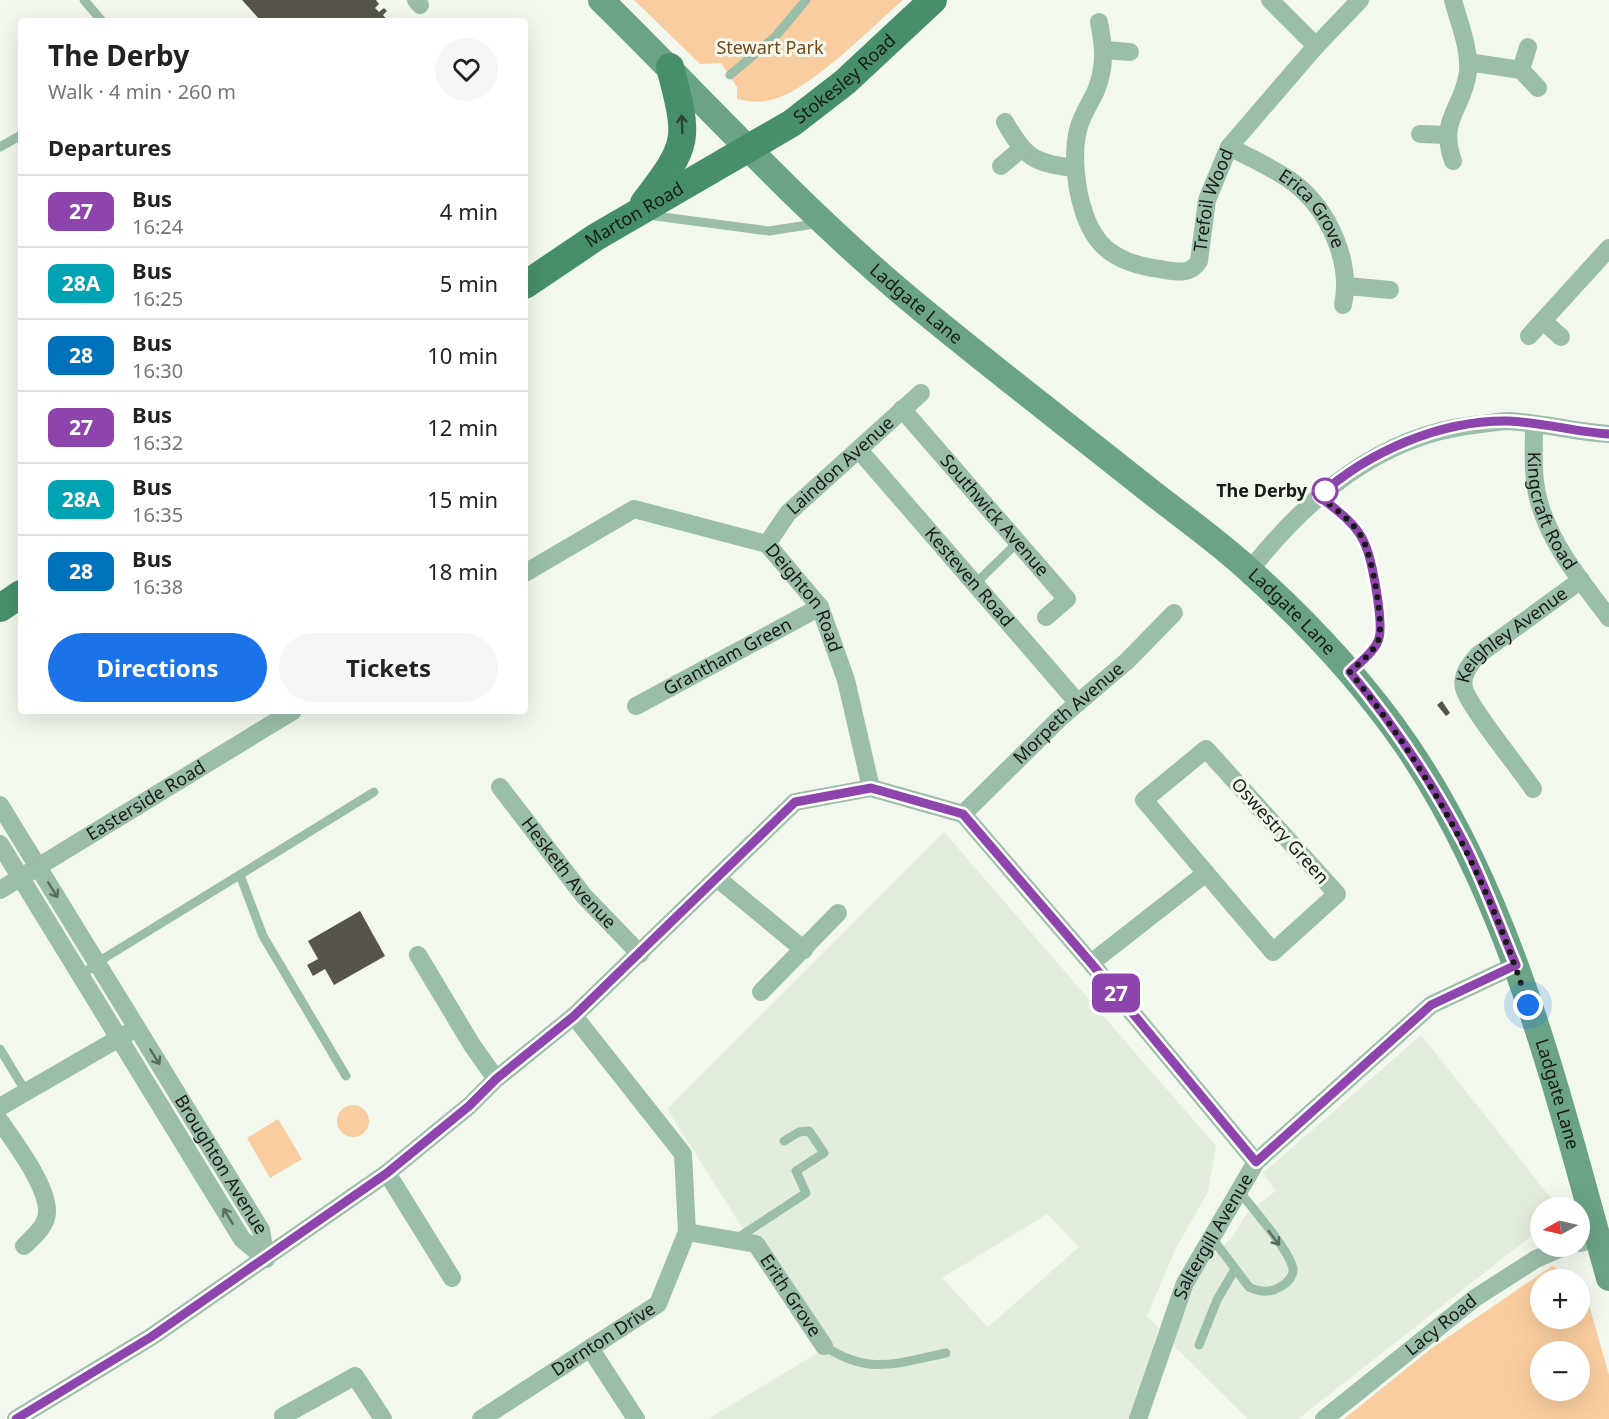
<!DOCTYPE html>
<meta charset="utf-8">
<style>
body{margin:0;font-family:"Noto Sans",sans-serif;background:#f6f6f6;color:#222;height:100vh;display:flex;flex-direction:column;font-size:22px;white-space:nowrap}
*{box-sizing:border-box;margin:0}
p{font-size:20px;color:#767676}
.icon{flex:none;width:33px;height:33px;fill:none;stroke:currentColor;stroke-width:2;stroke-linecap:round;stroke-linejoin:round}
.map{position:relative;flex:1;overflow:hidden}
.panel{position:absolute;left:18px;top:18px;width:510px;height:696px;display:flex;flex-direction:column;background:#fff;border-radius:6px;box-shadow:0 6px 24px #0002}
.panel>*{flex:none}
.badge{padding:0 12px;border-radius:9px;font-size:21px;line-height:39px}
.needle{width:39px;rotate:262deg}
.tools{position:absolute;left:1530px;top:1197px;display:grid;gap:12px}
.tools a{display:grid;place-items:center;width:60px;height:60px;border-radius:50%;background:#fff;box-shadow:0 6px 24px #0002;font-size:30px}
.you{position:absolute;width:30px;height:30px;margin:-15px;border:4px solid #fff;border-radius:50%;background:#1a73e8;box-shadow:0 0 0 9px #1a73e833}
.map>.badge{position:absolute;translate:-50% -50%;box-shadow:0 0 0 3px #fff}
h2{padding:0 30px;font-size:22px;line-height:54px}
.round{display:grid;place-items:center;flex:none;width:63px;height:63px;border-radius:32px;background:#f6f6f6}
.overview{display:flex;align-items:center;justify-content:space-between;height:102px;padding:0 30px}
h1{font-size:28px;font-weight:700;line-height:45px}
.action{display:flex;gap:12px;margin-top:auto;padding:12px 30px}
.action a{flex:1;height:69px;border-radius:36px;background:#1a73e8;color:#fff;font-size:24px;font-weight:700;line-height:69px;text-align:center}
.action a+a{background:#f6f6f6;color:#222}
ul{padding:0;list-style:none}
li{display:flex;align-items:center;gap:18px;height:72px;padding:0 30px;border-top:2px solid #e0e0e0}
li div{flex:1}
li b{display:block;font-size:22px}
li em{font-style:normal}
li .badge{min-width:66px;font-weight:700;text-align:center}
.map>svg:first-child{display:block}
.built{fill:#e3eddb;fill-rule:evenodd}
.green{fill:#f9cd9f;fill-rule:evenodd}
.building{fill:#57554b}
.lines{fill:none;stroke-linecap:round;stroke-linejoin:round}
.service{stroke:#9abeaa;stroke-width:9}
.minor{stroke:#9abeaa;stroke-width:18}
.secondary{stroke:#6ba386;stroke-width:26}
.primary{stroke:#478f6b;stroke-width:28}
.oneway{stroke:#284334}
.oneway2{stroke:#596c60}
.line-casing{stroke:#fff;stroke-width:14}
.line{stroke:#8e44ad;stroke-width:9}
.walk{stroke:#181a16;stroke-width:6;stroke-dasharray:0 10.8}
.stop-dot{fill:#fff;stroke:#8e44ad;stroke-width:3}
.labels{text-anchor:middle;stroke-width:6;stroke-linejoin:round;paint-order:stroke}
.park-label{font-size:18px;fill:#724a1a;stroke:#f2f8ed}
.street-label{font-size:18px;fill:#181a16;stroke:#f2f8ed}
.stop-label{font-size:18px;font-weight:bold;fill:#181a16;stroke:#f2f8ed;text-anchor:end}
</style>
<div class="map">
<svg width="1609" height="1419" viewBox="0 0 1609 1419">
<rect width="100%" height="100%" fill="#f2f8ed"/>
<g class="built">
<path d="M944 832 1216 1146 1208 1192 1176 1248 1147 1316 1159 1328 1129 1419H708L821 1351 667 1109ZM1047 1214 1079 1247 988 1327 942 1278Z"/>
<path d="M1421 1035 1558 1207 1540 1208V1229L1298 1419H1248L1173 1345 1198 1275 1213 1253 1231 1239 1247 1213 1276 1191 1263 1173Z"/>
</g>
<g class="green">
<path d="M634 0H903C874 25 809 91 774 99 761 103 750 102 737 99V87L721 63 700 64Z"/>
<circle cx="353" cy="1121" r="16"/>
<path d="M278 1119 302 1159 270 1178 247 1138Z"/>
<path d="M1552 1266 1575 1279 1540 1280V1318H1580V1282L1583 1284 1609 1375V1419H1344L1432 1348ZM1540 1352H1580V1390H1540Z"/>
</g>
<g class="building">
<path d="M242 0H376L379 4 375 8 379 12 384 8 387 11 383 15 388 21H261Z"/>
<path d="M1442 701 1450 713 1446 716 1437 705Z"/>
<path d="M360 911 385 956 334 985 325 969 313 976 307 965 318 959 308 941Z"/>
</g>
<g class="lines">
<g class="service">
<path d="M84 0 102 21"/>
<path d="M730 75 775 37 806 0"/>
<path d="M0 147 21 135"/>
<path d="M648 215 769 231 821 223"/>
<path d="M1319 496C1335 509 1356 523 1364 542 1372 557 1385 626 1378 641 1373 652 1359 662 1350 671"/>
<path d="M975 584 1018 542"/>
<path d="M240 875 263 936 346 1076"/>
<path d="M82 975 98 962 374 792"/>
<path d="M0 1049 26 1092"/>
<path d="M1212 1238 1249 1287C1259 1292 1270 1293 1280 1287 1288 1283 1296 1274 1292 1265 1284 1244 1254 1210 1239 1191"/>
<path d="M736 1239 806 1193 796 1171 824 1153 809 1131 799 1132 784 1141"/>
<path d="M1199 1345 1217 1300 1235 1269"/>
<path d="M824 1346C870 1376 896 1363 946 1353"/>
</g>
<g class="minor">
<path d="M416 0 420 5"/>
<path d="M1270 0 1316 46"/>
<path d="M1453 0C1459 23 1470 48 1468 72 1463 110 1438 118 1453 161"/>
<path id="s1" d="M1099 22C1104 47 1106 68 1095 93 1089 105 1081 117 1078 130 1073 150 1075 170 1078 189 1087 236 1104 260 1153 268 1170 270 1189 278 1199 261L1207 200 1229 147 1316 46 1360 0"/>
<path d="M1105 50 1130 52"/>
<path d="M1468 62 1521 70 1538 88"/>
<path d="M1521 70 1528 47"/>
<path d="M1005 122C1025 158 1034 163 1074 168"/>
<path d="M1420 134 1447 135"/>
<path id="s2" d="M1229 147C1251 158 1274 168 1294 183 1329 210 1352 262 1343 305"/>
<path d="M1001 166 1021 149"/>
<path d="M1347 286 1390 290"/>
<path d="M1543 321 1561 337"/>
<path d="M1529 336 1609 248"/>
<path id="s3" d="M902 409 1067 599 1046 617"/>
<path id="s4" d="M1534 424C1534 449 1532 474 1538 498 1549 543 1582 582 1609 618"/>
<path id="s5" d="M859 450 1078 703"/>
<path id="s6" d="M767 544 788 513 921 393"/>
<path d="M1250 570C1307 498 1379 436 1473 425 1485 424 1498 421 1509 421 1543 423 1575 432 1609 434"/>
<path id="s7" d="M525 573 634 509 767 544 820 607 846 680 871 788"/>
<path id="s8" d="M636 706 820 607"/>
<path d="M1206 749 1337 894 1273 952 1144 800Z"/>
<path id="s9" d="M500 787 584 896 640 954"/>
<path id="s10" d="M1533 789C1520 769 1468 706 1464 688 1461 675 1470 664 1478 655L1581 580"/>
<path id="s11" d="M0 805 261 1230 266 1259"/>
<path id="s12" d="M963 814 1059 719 1127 661 1174 613"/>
<path d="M0 844 242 1239 266 1259"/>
<path d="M717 878 804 950"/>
<path id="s13" d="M0 890 293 711"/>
<path d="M418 955 472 1045 496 1079"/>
<path d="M1091 963 1206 873"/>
<path d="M761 992 838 913"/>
<path d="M0 1107 128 1033"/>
<path d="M0 1121C14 1142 48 1186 47 1212 47 1226 33 1237 24 1246"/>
<path d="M387 1173 452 1278"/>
<path id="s14" d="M687 1232 756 1244 824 1346"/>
<path d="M1580 1243 1598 1238"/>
<path d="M590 1348 636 1419"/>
<path d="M283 1416 355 1376 383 1419"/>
<path d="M16 1419 151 1337 387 1173 469 1106 496 1079 574 1016 795 802 871 788 963 814 1091 963 1256 1162"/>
<path id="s15" d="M481 1419 658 1304 687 1232 683 1154 574 1016"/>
<path id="s16" d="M1138 1419 1185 1283 1256 1162 1431 1005 1516 965"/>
<path id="s17" d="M1324 1419 1475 1298 1536 1259 1566 1246"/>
</g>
<path class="secondary" id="s18" d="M601 0C703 100 798 206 908 298 986 363 1066 424 1145 487 1180 515 1218 541 1250 571 1308 623 1363 682 1407 746 1514 904 1558 1097 1609 1278"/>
<g class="primary">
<path d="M644 203C690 143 689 140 670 67"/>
<path id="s19" d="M525 285 596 237 792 123 845 82 933 0"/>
<path d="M0 608 21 594"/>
</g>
</g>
<defs><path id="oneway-shaft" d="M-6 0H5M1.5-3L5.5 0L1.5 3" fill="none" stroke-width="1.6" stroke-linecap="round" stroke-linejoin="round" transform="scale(1.5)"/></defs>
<use class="oneway" href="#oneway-shaft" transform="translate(682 124) rotate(-92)"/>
<g class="oneway2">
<use href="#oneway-shaft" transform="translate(53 890) rotate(58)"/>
<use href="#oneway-shaft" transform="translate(155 1057) rotate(58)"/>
<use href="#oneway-shaft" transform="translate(228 1216) rotate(-121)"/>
<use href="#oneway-shaft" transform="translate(1274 1238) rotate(53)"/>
</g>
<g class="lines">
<defs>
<path id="line" d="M16 1419 151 1337 387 1173 469 1106 496 1079 574 1016 795 802 871 788 963 814 1091 963 1256 1162 1431 1005 1516 965C1499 925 1484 882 1464 843 1432 782 1394 725 1350 672 1359 663 1373 653 1378 641 1385 627 1372 558 1364 542 1356 523 1335 509 1319 496 1369 451 1441 420 1508 421 1542 422 1575 432 1609 434"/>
</defs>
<use href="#line" class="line-casing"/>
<use href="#line" class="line"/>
<path class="walk" d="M1325 491 1319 496C1335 509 1356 523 1364 542 1372 558 1385 627 1378 641 1373 653 1359 663 1350 672 1431 771 1490 883 1528 1005"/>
</g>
<circle class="stop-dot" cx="1325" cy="491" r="12"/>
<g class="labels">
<g class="park-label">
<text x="770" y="54">Stewart Park</text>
</g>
<g class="street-label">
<text dy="6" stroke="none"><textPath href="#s19" startOffset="381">Stokesley Road</textPath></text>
<text dy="6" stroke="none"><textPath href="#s1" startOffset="404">Trefoil Wood</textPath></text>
<text dy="6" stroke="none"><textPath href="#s2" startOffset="106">Erica Grove</textPath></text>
<text dy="6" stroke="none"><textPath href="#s19" startOffset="130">Marton Road</textPath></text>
<text dy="6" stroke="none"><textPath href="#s18" startOffset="438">Ladgate Lane</textPath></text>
<text dy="6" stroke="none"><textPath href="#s6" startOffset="108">Laindon Avenue</textPath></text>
<text dy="6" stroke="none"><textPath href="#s4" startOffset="90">Kingcraft Road</textPath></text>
<text dy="6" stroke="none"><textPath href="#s3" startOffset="141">Southwick Avenue</textPath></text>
<text dy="6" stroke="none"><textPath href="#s5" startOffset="168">Kesteven Road</textPath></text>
<text dy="6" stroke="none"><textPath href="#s7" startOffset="330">Deighton Road</textPath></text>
<text dy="6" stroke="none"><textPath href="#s18" startOffset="924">Ladgate Lane</textPath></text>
<text dy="6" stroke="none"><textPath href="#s10" startOffset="198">Keighley Avenue</textPath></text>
<text dy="6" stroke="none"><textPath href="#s8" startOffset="104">Grantham Green</textPath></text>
<text dy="6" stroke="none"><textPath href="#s12" startOffset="146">Morpeth Avenue</textPath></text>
<text dy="6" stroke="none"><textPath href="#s13" startOffset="171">Easterside Road</textPath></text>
<text transform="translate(1280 831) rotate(48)" y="6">Oswestry Green</text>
<text dy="6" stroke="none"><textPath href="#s9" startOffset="110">Hesketh Avenue</textPath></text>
<text dy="6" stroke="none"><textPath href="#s18" startOffset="1482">Ladgate Lane</textPath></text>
<text dy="6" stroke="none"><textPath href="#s11" startOffset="422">Broughton Avenue</textPath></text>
<text dy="6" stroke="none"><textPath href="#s16" startOffset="198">Saltergill Avenue</textPath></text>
<text dy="6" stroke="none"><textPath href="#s14" startOffset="132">Erith Grove</textPath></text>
<text dy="6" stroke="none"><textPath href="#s17" startOffset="150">Lacy Road</textPath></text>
<text dy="6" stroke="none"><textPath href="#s15" startOffset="146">Darnton Drive</textPath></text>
</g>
<g class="stop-label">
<text x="1307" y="497">The Derby</text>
</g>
</g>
</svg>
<div class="tools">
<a><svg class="needle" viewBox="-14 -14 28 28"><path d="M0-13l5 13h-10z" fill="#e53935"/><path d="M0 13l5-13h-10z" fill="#767676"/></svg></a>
<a>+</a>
<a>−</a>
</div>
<div class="you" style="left:1528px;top:1005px"></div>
<b class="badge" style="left:1116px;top:993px;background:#8e44ad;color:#fff">27</b>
<section class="panel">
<div class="overview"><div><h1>The Derby</h1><p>Walk · 4 min · 260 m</p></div><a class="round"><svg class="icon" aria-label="heart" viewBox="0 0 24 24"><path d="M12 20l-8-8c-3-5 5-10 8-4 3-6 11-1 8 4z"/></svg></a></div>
<h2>Departures</h2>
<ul>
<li><span class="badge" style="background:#8e44ad;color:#fff">27</span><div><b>Bus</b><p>16:24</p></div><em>4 min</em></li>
<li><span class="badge" style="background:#00a3b4;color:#fff">28A</span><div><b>Bus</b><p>16:25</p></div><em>5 min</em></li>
<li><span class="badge" style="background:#0072bc;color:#fff">28</span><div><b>Bus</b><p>16:30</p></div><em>10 min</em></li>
<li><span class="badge" style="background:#8e44ad;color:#fff">27</span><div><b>Bus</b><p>16:32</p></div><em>12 min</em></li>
<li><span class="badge" style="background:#00a3b4;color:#fff">28A</span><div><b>Bus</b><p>16:35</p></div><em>15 min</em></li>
<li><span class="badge" style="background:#0072bc;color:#fff">28</span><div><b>Bus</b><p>16:38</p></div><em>18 min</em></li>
</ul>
<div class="action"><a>Directions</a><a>Tickets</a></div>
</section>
</div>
